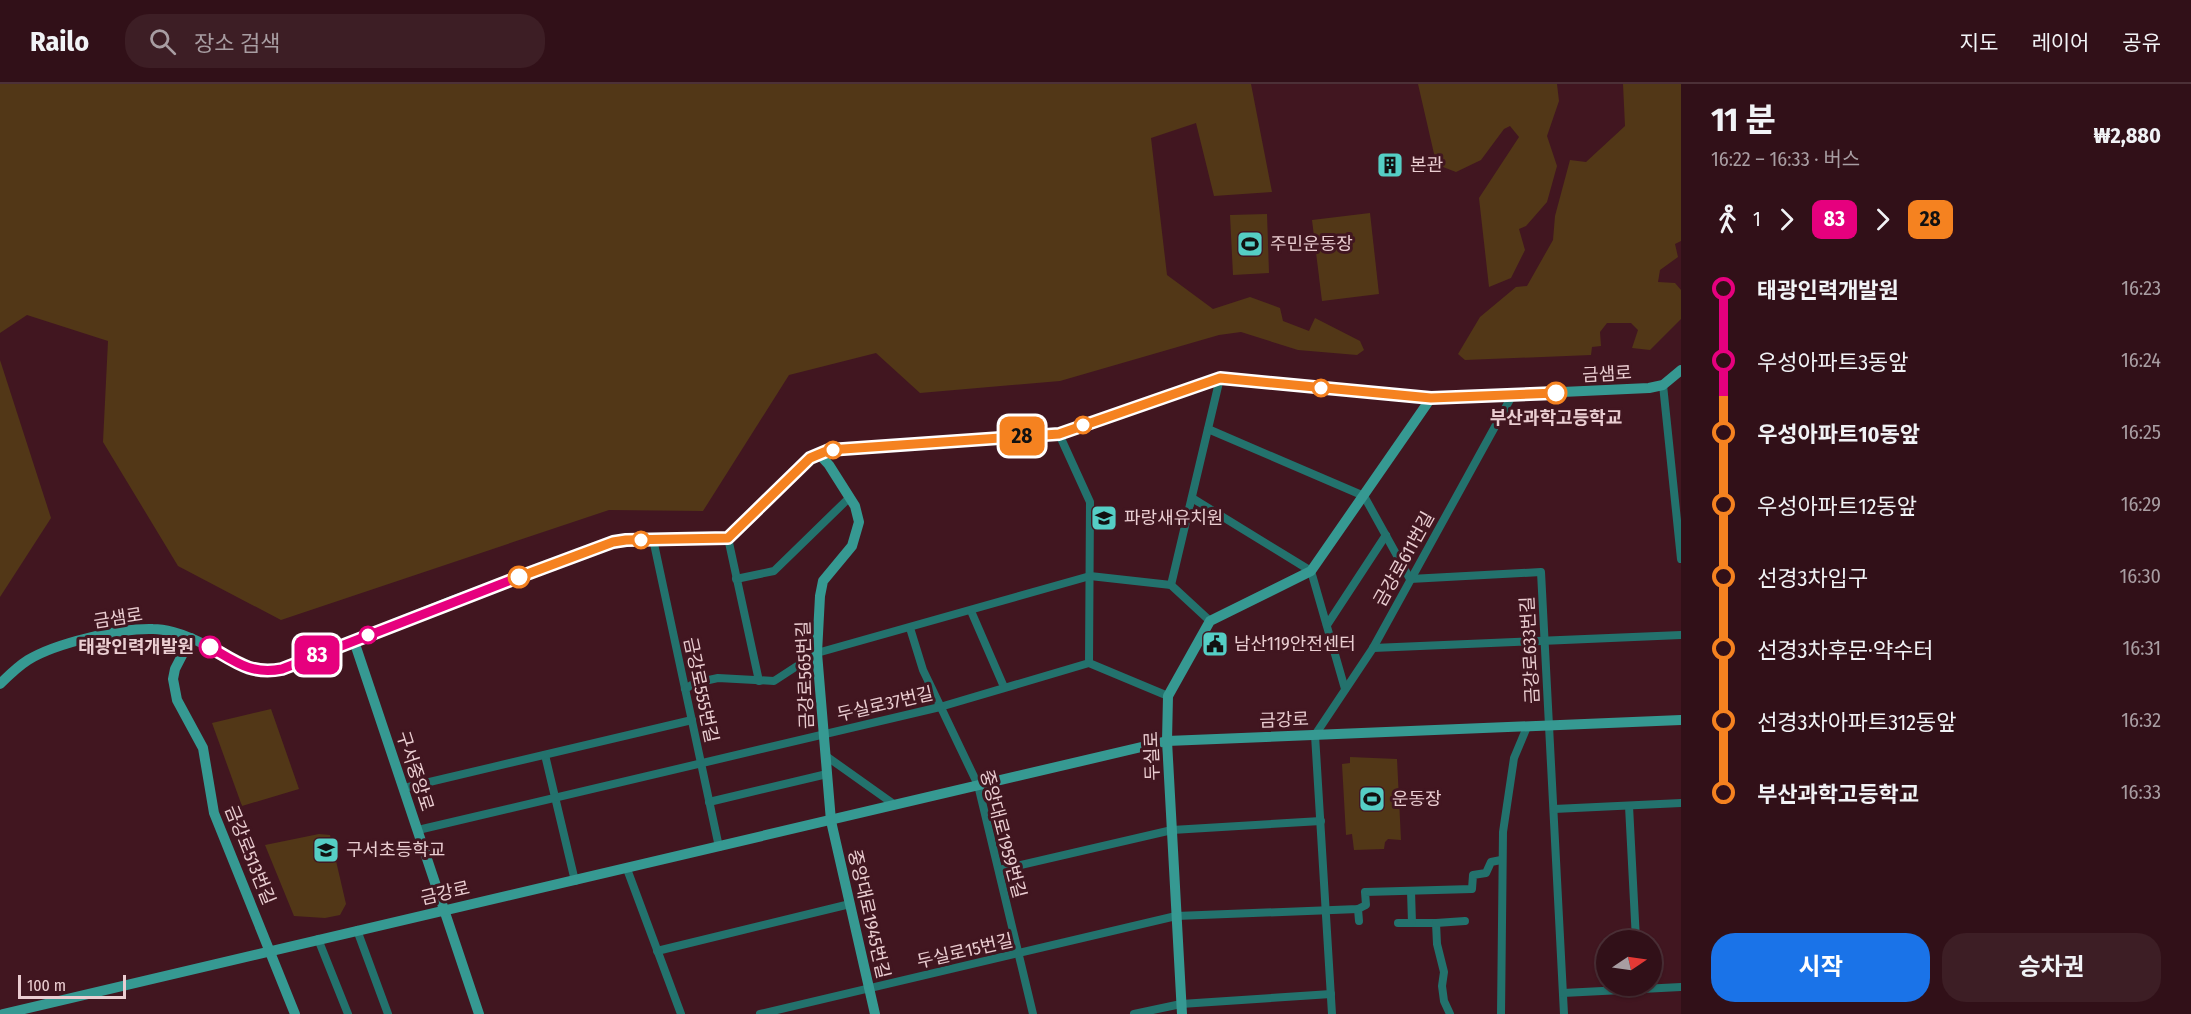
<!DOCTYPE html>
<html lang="ko">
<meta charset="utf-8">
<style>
body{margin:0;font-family:"Fira Sans Condensed","Noto Sans KR",sans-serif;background:#3d1e25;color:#f1f3f6;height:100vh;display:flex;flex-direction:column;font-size:22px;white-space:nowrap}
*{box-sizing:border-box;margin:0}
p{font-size:20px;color:#a89da2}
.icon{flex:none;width:33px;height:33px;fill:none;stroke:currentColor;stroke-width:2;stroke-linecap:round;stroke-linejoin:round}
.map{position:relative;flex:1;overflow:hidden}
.details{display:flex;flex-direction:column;background:#311018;width:510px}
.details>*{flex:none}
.badge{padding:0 12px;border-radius:9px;font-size:21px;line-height:39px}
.needle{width:39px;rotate:77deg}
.tools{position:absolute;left:1596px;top:846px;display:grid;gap:12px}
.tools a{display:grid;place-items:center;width:66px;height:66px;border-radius:50%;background:#311018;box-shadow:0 2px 4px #0004,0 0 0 2px #4c3037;font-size:30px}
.scale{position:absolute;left:18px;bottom:15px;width:108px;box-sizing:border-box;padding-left:6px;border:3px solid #eacdd1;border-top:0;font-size:16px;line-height:21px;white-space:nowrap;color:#eacdd1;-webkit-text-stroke:4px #411620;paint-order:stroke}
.map>.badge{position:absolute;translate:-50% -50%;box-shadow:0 0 0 3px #fff}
.legs{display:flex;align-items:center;gap:9px;height:66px;padding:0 30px;font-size:20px}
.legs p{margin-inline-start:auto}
.headline{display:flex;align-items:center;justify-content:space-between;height:102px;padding:0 30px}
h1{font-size:33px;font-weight:700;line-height:45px}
.button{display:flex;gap:12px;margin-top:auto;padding:12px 30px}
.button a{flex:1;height:69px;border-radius:24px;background:#1a73e8;color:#fff;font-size:24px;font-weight:700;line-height:69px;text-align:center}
.button a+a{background:#3d1e25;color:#f1f3f6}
ul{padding:0 30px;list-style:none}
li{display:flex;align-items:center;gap:21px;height:72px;font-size:22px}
li i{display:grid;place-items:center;width:9px;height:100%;margin:0 8px;background:currentColor}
li i::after{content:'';width:15px;height:15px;margin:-8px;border:4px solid;border-radius:50%;background:#311018}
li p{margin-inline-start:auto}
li:first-child i{background:linear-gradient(#0000 50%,currentColor 0)}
li:last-child i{background:linear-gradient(currentColor 50%,#0000 0)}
header{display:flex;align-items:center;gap:36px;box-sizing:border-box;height:84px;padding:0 30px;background:#311018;border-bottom:2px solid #4c3037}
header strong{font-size:28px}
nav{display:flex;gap:33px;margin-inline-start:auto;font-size:21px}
.search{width:420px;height:54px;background:#3d1e25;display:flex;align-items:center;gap:15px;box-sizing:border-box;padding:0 21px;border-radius:24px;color:#a89da2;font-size:22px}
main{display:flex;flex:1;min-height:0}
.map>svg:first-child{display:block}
.green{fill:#523717}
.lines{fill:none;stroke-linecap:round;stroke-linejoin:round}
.street{stroke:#23726d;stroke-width:8}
.secondary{stroke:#369992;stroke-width:10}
.line-1-casing{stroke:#fff;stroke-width:14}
.line-2-casing{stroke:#fff;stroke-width:14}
.line-1{stroke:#e6007e;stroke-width:9}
.line-2{stroke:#f58220;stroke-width:9}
.stop-2-dot{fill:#fff;stroke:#f58220;stroke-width:3}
.stop-1-dot{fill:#fff;stroke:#e6007e;stroke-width:3}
.labels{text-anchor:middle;stroke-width:6;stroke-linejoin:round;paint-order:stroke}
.poi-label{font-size:18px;fill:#eacdd1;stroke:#411620;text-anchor:start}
.street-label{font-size:18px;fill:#eacdd1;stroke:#411620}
.stop-label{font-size:18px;font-weight:bold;fill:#eacdd1;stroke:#411620}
</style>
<header>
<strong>Railo</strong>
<div class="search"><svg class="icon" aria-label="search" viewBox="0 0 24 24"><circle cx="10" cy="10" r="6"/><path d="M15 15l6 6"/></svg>장소 검색</div>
<nav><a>지도</a><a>레이어</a><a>공유</a></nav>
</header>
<main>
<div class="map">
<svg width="1681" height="930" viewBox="0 0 1681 930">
<rect width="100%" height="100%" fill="#411620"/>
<g class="green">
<path d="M0 0H1251L1272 108 1214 112 1196 39 1151 54 1167 191 1213 225 1250 213 1280 224 1283 237 1309 247 1315 234 1360 257 1364 266 1357 271 1298 266 1241 248 1219 251 1060 297 920 309 876 269 789 291 703 427 609 426 281 536 178 482 103 358 108 257 27 231 0 249Z"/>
<path d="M1418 0H1557L1559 17 1547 52 1557 82 1547 118 1526 142 1519 145 1525 166 1511 194 1489 203 1479 114 1519 53 1510 42 1504 45 1481 76 1456 88 1443 83 1435 74Z"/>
<path d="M1623 0H1681V157L1675 160 1678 173 1660 186 1658 198 1675 199 1681 206V235L1650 266 1632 264 1638 246 1631 239H1607L1600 248 1601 262 1592 263 1591 271 1465 276 1458 270 1480 233 1516 203 1527 202 1553 156 1555 132 1570 76 1586 78 1625 42Z"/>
<path d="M1370 129 1379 210 1322 217 1312 136Z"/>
<path d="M1267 130 1269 189 1233 191 1230 131Z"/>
<path d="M0 276 51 434 0 513Z"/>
<path d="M271 625 299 705 242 722 212 639Z"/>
<path d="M1350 673 1397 675 1401 756 1388 755 1385 758 1384 765 1354 766 1352 750 1346 751 1342 680 1350 679Z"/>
<path d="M319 750 330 751 346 820 340 831 325 834 294 832 265 761Z"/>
</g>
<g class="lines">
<g class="street">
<path d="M1663 301 1681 475"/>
<path d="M1208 345 1364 412 1410 495 1541 488 1564 930"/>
<path d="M1059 350 1090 418 1089 579"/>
<path d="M1192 414 1311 487 1345 605"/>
<path d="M728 454 759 597"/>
<path d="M653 455 719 763"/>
<path d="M736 495 774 487 850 413"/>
<path d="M1171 501 1220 294"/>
<path d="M971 527 1004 603"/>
<path d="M1327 541 1386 451"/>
<path d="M910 544 923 586 978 701 1033 930"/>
<path d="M1373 564 1681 551"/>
<path d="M685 605 695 599 718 594 774 597 817 569 1090 492 1171 501 1210 537"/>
<path d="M545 671 575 797"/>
<path d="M826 672 895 721"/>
<path d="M404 704 692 636"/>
<path d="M709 718 827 690"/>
<path d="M1629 722 1636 856"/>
<path d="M1554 725 1681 719"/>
<path d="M418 746 940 623 1089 579 1168 612"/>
<path d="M627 785 681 930"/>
<path d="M999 786 1172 746 1321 737"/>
<path d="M1411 807 1412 839H1436L1437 860 1444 888 1442 902 1444 917 1450 930"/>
<path d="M1358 825 1359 837"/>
<path d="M1398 839H1412"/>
<path d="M1436 839 1465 837"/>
<path d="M357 846 388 930"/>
<path d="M318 855 348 930"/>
<path d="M657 867 850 820"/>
<path d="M1563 909 1681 903"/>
<path d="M760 930 1176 832 1358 825 1366 821 1365 808 1472 805 1473 791 1486 789 1491 778 1501 776"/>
<path d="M1134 930 1181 920 1331 910"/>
<path d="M1332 930 1315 651 1373 564 1513 310"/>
<path d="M1501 930 1503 748 1514 674 1527 643"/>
</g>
<g class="secondary">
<path d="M819 370 829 381 855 422 859 438 852 462 823 497 820 512 817 569 831 737 875 930"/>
<path d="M191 554 175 585 173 595 177 616 203 664 214 729 295 930"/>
<path d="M354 557 479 930"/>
<path d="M0 600C9 591 17 583 28 576 56 559 120 544 153 545 165 545 182 550 193 555 226 569 243 592 282 585L452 517 613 458 626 456 728 454 810 374 829 366 1059 350 1220 294 1431 314 1649 304 1663 301 1681 286"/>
<path d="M3 930 1167 657 1681 636"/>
<path d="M1182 930 1167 657 1168 612 1210 537 1311 487 1431 314"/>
</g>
</g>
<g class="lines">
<defs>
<path id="line-1" d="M210 563C236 578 251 591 282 585L519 493"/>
<path id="line-2" d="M519 493 613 458 626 456 728 454 810 374 829 366 1059 350 1220 294 1431 314 1556 309"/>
</defs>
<use href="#line-1" class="line-1-casing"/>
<use href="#line-2" class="line-2-casing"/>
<use href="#line-1" class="line-1"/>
<use href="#line-2" class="line-2"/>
</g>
<defs>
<symbol id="building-square" viewBox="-11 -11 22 22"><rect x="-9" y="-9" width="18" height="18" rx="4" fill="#55cec5" stroke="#411620"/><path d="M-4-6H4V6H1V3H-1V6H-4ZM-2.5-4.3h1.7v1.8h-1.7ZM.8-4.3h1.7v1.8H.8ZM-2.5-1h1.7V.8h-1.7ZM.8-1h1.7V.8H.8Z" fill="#111"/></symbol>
<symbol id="stadium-square" viewBox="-11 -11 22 22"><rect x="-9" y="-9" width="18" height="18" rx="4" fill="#55cec5" stroke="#411620"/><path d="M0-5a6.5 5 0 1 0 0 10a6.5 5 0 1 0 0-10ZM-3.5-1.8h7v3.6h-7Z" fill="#111"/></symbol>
<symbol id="school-square" viewBox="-11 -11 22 22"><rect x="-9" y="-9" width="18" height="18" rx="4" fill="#55cec5" stroke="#411620"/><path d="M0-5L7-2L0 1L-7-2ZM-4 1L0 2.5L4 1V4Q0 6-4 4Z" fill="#111"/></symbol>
<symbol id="civic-square" viewBox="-11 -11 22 22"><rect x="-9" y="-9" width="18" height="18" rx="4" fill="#55cec5" stroke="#411620"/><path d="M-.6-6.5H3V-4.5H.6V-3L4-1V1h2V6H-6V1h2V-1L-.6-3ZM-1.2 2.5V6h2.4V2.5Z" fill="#111"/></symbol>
</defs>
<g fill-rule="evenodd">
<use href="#building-square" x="1375" y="66" width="30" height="30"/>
<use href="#stadium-square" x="1235" y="145" width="30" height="30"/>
<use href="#school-square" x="1089" y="419" width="30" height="30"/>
<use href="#civic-square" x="1200" y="545" width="30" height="30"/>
<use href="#stadium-square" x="1357" y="700" width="30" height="30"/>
<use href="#school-square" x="311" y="751" width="30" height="30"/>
</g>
<g class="stop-2-dot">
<circle cx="1321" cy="304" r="8"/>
<circle cx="1556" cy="309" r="10"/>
<circle cx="1083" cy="341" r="8"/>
<circle cx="833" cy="366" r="8"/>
<circle cx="641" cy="456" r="8"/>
<circle cx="519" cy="493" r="10"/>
</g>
<g class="stop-1-dot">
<circle cx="368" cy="551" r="8"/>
<circle cx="210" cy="563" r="10"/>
</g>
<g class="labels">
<g class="poi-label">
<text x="1410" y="87">본관</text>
<text x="1270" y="166">주민운동장</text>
<text x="1124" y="440">파랑새유치원</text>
<text x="1234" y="566">남산119안전센터</text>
<text x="1392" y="721">운동장</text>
<text x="346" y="772">구서초등학교</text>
</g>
<g class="street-label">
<text transform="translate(1607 290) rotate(-3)" y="6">금샘로</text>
<text transform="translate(1404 475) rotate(-61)" y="6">금강로611번길</text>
<text transform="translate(118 534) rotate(-9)" y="6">금샘로</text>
<text transform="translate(1530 566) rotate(-93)" y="6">금강로633번길</text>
<text transform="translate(805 591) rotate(-92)" y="6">금강로565번길</text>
<text transform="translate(701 606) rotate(78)" y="6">금강로555번길</text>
<text transform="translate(885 620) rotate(-13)" y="6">두실로37번길</text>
<text transform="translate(1284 636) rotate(-2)" y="6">금강로</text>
<text transform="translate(1152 672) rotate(-92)" y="6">두실로</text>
<text transform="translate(415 687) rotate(72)" y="6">구서중앙로</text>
<text transform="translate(1003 750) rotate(75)" y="6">중앙대로1959번길</text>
<text transform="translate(250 771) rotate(68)" y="6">금강로513번길</text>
<text transform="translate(445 809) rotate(-13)" y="6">금강로</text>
<text transform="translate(869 830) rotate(77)" y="6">중앙대로1945번길</text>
<text transform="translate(965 867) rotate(-13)" y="6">두실로15번길</text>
</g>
<g class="stop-label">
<text x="1556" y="340">부산과학고등학교</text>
<text x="194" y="569" text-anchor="end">태광인력개발원</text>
</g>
</g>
</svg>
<div class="tools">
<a><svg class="needle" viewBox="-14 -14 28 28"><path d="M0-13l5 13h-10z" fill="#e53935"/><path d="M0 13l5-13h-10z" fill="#a89da2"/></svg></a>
</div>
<div class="scale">100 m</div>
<b class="badge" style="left:317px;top:571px;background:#e6007e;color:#fff">83</b>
<b class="badge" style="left:1022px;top:352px;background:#f58220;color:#111">28</b>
</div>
<section class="details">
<div class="headline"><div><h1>11 분</h1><p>16:22 – 16:33 · 버스</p></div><b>₩2,880</b></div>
<div class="legs"><svg class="icon" aria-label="walk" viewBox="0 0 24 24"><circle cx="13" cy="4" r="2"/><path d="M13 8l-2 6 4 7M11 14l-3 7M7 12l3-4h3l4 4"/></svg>1<svg class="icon" aria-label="forward" viewBox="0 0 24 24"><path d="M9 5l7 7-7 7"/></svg><b class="badge" style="background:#e6007e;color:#fff">83</b><svg class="icon" aria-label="forward" viewBox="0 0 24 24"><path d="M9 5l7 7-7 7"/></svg><b class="badge" style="background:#f58220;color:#111">28</b></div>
<ul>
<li><i style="color:#e6007e"></i><b>태광인력개발원</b><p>16:23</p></li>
<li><i style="color:#e6007e"></i><span>우성아파트3동앞</span><p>16:24</p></li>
<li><i style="color:#f58220"></i><b>우성아파트10동앞</b><p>16:25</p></li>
<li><i style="color:#f58220"></i><span>우성아파트12동앞</span><p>16:29</p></li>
<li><i style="color:#f58220"></i><span>선경3차입구</span><p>16:30</p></li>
<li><i style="color:#f58220"></i><span>선경3차후문·약수터</span><p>16:31</p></li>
<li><i style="color:#f58220"></i><span>선경3차아파트312동앞</span><p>16:32</p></li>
<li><i style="color:#f58220"></i><b>부산과학고등학교</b><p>16:33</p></li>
</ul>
<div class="button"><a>시작</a><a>승차권</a></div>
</section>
</main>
